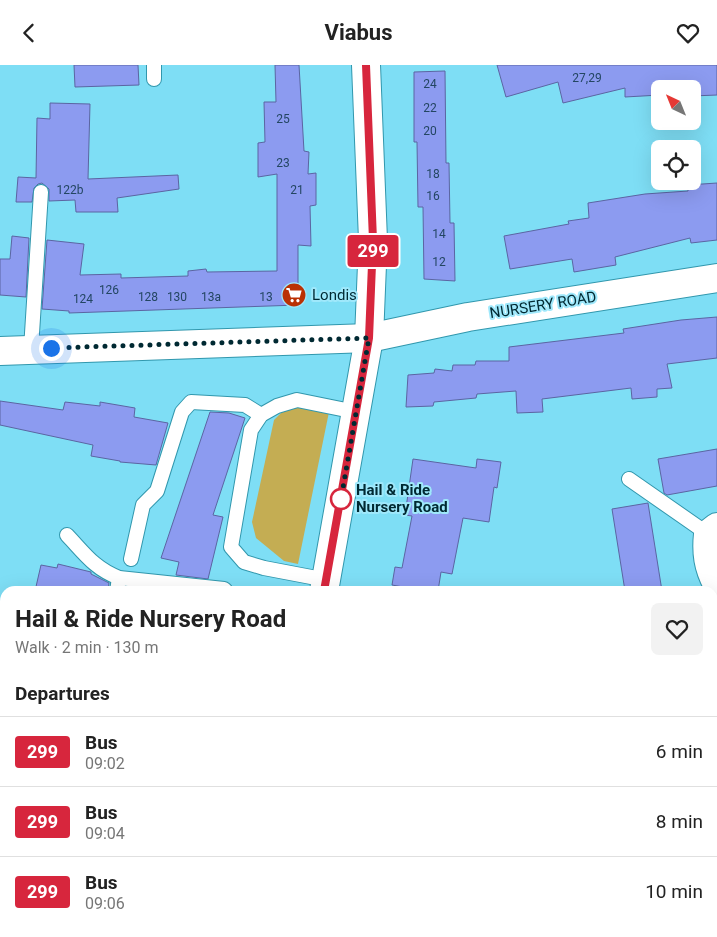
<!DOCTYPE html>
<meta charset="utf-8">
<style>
body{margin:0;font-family:Roboto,sans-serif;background:#f2f2f2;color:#222;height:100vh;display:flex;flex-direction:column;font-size:19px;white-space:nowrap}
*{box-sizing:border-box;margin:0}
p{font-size:16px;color:#767676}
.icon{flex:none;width:28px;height:28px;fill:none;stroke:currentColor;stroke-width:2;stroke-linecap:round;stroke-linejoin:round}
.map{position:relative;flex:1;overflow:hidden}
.sheet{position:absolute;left:0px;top:521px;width:718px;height:351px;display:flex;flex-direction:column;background:#fff;border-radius:15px 15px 0 0;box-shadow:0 5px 20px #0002}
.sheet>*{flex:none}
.badge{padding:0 10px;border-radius:4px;font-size:18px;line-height:32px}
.needle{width:32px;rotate:317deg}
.tools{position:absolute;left:651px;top:15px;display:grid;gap:10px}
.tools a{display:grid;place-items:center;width:50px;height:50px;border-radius:8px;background:#fff;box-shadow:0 5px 20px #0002;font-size:25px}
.you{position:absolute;width:25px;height:25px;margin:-12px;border:4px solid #fff;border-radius:50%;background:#1a73e8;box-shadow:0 0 0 8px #1a73e833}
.map>.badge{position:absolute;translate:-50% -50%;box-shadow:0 0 0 2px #fff}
h2{padding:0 15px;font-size:19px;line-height:45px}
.round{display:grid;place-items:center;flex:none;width:52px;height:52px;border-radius:8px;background:#f2f2f2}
.head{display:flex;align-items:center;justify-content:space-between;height:85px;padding:0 15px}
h1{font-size:24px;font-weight:700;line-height:38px}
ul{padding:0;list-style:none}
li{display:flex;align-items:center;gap:15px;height:70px;padding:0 15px;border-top:1px solid #e0e0e0}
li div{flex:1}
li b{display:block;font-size:19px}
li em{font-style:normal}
li .badge{min-width:55px;font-weight:700;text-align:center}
header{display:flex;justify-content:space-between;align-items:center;height:65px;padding:0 15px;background:#fff;font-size:22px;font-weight:700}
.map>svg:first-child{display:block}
.green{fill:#c4ad53}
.building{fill:#8c9bf0;stroke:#5b65a2}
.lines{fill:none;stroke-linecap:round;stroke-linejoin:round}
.service-casing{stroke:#3197ad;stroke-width:16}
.minor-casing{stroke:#3197ad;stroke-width:30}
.tertiary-casing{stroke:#3197ad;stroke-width:30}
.service{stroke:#fff;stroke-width:14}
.minor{stroke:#fff;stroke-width:28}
.tertiary{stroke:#fff;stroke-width:28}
.line-casing{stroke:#fff;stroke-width:11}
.line{stroke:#d7263d;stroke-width:8}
.walk{stroke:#002932;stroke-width:5;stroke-dasharray:0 9}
.stop-dot{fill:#fff;stroke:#d7263d;stroke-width:2.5}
.labels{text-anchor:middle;stroke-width:4;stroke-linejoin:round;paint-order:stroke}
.number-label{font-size:12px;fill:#234662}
.poi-label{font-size:15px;fill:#002932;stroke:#9fe8fb;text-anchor:start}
.street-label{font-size:15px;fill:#002932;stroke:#9fe8fb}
.stop-label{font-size:15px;font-weight:bold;fill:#002932;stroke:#9fe8fb;text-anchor:start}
</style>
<header><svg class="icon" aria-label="back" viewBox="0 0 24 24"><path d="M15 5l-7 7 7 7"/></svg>Viabus<svg class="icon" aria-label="heart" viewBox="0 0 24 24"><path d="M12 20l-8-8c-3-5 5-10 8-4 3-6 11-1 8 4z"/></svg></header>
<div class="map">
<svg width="717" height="872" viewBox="0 0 717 872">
<rect width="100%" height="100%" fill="#7edef5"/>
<path class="green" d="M303 341 329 347 298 499 284 496 256 473 252 457 274 355 285 344Z"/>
<g class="building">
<path d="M74 0H138L139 20 75 22Z"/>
<path d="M275 0H299L304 86 309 87 308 109 316 108V140L310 141 311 181 298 180V240L69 248V246L42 244 47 175 84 179 80 210 121 209V213L188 211V206L206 204 207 207 277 206V109L258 112V78L265 77 264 37H276Z"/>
<path d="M497 0H717V30L692 31V24H660V30L625 32V23L563 38 558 17 506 32Z"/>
<path d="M445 6 446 98H449L450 158H454L455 216 424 214 423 142H418L417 77H414V7Z"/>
<path d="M50 38 90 39 88 114 178 110 179 124 117 133 118 147H76L75 135 49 136V124L42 118 38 119 34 123 32 137H16L18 112 36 113 37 53 50 54Z"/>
<path d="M717 118V175L691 178 690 173 615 192 616 200 574 207 572 194 510 204 504 171 569 159 568 156 589 153 588 138 645 129 688 126V120Z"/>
<path d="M12 171 29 173 26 232 0 230V194H10Z"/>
<path d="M717 252V293L667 299 672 323 657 324V332L632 334 631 323 542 334 543 347 517 348 516 326 477 329 476 333 434 337 433 341 406 342 408 310 434 308 435 304 452 306 453 300H475L476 296H509V282L624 268 623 264 681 255Z"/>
<path d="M0 336 63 345 65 337 100 341V337L135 343 134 352 168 358 156 400 120 397V396L91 391 93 380 0 360Z"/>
<path d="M210 347 229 348 245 353 213 450 223 452 208 514 176 510 179 497 161 493Z"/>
<path d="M717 384V421L667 430 664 428 658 394Z"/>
<path d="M413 394 476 403 477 394 501 397 497 423 494 422 489 457 463 453 452 509 441 507 438 526H402L403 522 392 520 395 502 402 503 412 451 405 450Z"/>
<path d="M648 438 662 526H625L612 444Z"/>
<path d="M58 499 91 507V509L109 518 108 526H35L41 500 57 503Z"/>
</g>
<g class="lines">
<defs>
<g id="service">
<path d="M154 14V0"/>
<path d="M31 284 41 127"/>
<path d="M629 414 708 469"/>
<path d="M67 470C85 489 94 503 119 513L224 524 226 526"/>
<path d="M131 494 143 440 157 426 182 347 191 337 245 340 261 350"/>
<path d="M327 515 264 503 244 497 231 482 251 365 261 350 277 341 297 335 356 347"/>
<path d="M117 526 119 513"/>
<path d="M712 624 717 623"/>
</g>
<g id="minor">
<path d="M0 286 369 273 468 252 717 213"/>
<path d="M717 462 708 469C706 488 708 502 717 519"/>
</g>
<g id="tertiary">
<path d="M324 526 369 273 373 175 366 0"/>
<path d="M239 872 240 868"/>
</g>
</defs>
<use href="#service" class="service-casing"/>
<use href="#minor" class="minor-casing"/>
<use href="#tertiary" class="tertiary-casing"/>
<use href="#service" class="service"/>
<use href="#minor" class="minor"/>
<use href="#tertiary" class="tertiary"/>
</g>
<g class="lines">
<defs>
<path id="line" d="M324 526 369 273 373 175 366 0"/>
</defs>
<use href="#line" class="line-casing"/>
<use href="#line" class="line"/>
<path class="walk" d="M51 283 369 273 340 440 341 434"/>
</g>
<defs>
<symbol id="supermarket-disc" viewBox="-11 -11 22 22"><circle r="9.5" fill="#ba3104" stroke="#9fe8fb"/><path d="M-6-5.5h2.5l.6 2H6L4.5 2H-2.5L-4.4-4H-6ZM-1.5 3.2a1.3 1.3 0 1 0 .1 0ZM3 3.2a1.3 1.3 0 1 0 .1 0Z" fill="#fff"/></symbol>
</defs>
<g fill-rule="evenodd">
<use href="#supermarket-disc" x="280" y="216" width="28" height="28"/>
</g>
<circle class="stop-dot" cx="341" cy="434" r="10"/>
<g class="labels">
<g class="number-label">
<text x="587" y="17">27,29</text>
<text x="430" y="23">24</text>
<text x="430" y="47">22</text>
<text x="283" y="58">25</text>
<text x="430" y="70">20</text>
<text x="283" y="102">23</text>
<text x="433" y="113">18</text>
<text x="70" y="129">122b</text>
<text x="297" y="129">21</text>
<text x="433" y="135">16</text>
<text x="439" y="173">14</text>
<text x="439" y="201">12</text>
<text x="109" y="229">126</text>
<text x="148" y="236">128</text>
<text x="177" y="236">130</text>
<text x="211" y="236">13a</text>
<text x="266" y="236">13</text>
<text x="83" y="238">124</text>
</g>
<g class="poi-label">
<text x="312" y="235">Londis</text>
</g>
<g class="street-label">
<text transform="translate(543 240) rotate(-9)" y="5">NURSERY ROAD</text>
</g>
<g class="stop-label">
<text x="356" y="430">Hail &amp; Ride<tspan x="356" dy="17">Nursery Road</tspan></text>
</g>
</g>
</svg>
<div class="tools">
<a><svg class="needle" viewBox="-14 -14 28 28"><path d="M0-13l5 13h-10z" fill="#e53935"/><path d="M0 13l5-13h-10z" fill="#767676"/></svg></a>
<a><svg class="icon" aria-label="locate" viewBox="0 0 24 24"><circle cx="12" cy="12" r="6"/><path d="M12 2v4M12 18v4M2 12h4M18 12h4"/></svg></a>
</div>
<div class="you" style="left:51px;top:283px"></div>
<b class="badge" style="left:373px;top:186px;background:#d7263d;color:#fff">299</b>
<section class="sheet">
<div class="head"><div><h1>Hail &amp; Ride Nursery Road</h1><p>Walk · 2 min · 130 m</p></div><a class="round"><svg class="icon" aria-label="heart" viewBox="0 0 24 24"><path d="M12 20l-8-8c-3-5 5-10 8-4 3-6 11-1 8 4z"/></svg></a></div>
<h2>Departures</h2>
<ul>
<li><span class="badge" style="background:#d7263d;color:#fff">299</span><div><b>Bus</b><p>09:02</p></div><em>6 min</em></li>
<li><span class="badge" style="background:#d7263d;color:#fff">299</span><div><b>Bus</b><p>09:04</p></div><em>8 min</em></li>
<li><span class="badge" style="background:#d7263d;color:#fff">299</span><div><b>Bus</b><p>09:06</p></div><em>10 min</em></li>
</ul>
</section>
</div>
